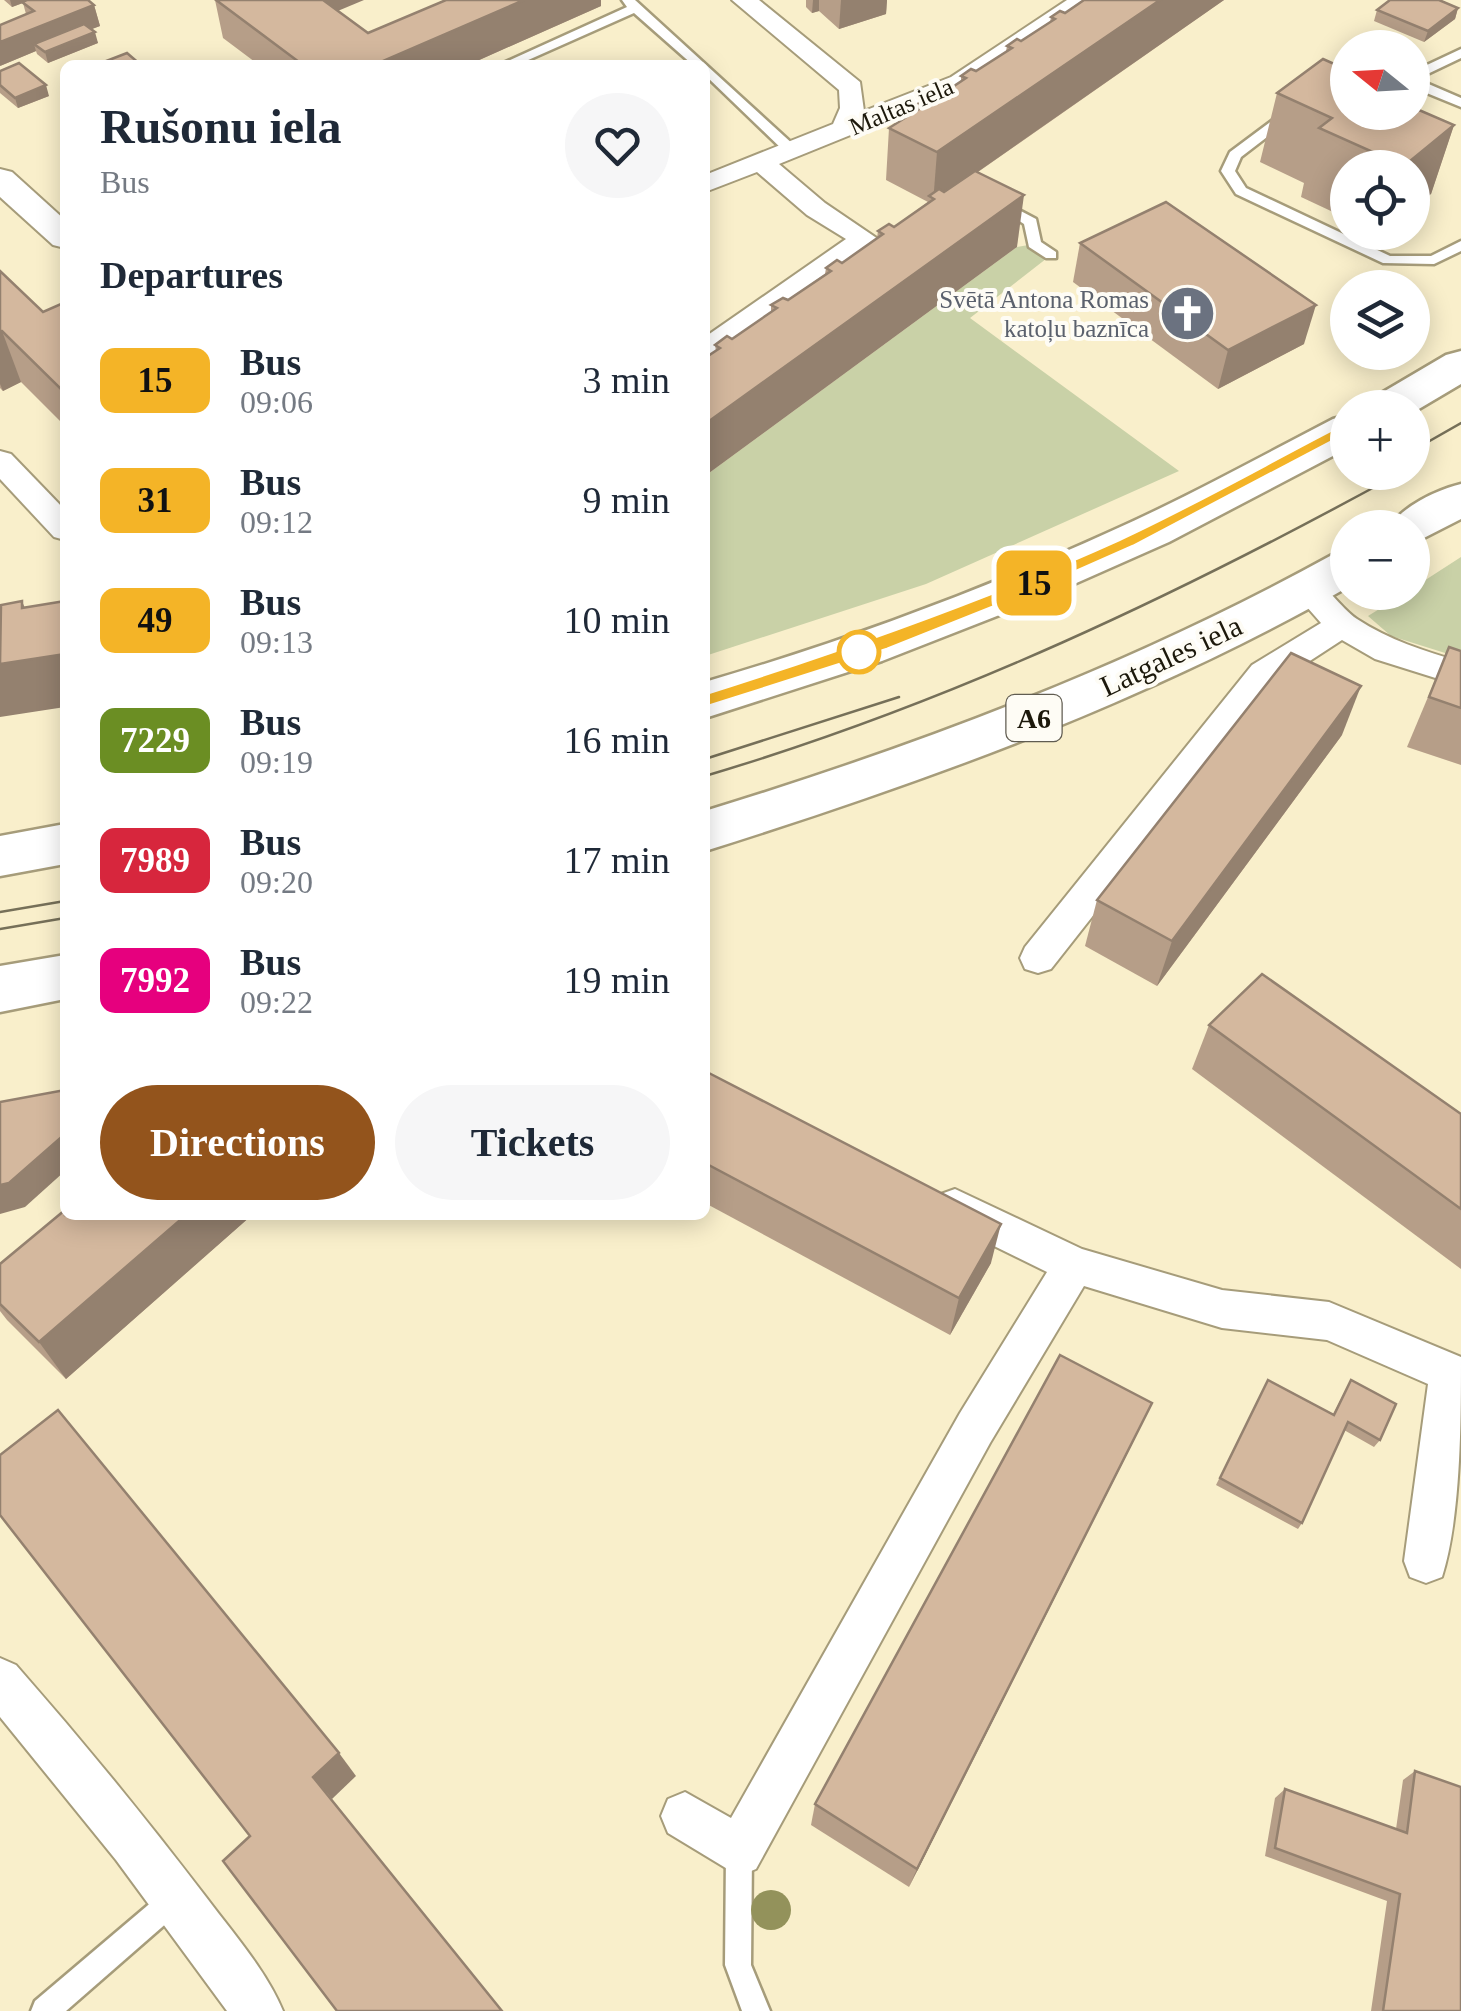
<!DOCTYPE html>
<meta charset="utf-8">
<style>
body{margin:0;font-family:Georgia,serif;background:#f6f6f7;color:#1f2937;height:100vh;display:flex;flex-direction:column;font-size:38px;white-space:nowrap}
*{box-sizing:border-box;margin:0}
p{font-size:32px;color:#747a83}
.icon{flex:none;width:55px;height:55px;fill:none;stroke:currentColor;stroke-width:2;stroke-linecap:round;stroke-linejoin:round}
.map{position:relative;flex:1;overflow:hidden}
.drawer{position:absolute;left:60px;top:60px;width:650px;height:1160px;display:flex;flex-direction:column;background:#fff;border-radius:15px;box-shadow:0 5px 25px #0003}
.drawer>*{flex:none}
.badge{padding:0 20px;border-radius:15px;font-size:35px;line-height:65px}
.needle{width:65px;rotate:288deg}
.controls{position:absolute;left:1330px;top:30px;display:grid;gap:20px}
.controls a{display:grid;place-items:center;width:100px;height:100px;border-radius:50%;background:#fff;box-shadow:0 5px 25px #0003;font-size:50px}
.map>.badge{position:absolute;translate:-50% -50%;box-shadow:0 0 0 5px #fff}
h2{padding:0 40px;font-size:38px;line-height:90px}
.round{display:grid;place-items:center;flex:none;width:105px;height:105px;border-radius:52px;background:#f6f6f7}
.head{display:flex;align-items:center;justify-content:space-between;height:170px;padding:0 40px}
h1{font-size:48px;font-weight:700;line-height:75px}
.button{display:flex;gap:20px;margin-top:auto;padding:20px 40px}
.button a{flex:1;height:115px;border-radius:60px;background:#93541c;color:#fff;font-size:40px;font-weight:700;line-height:115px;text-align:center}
.button a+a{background:#f6f6f7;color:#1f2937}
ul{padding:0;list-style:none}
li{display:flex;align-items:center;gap:30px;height:120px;padding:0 40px}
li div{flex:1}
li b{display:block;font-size:38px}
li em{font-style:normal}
li .badge{min-width:110px;font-weight:700;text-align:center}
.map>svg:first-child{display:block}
.green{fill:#c9d1a7}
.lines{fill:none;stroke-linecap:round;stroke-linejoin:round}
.service-casing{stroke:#a69c7a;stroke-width:5}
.minor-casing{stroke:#a69c7a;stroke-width:4}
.tertiary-casing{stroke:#a69c7a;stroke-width:4}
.trunk-casing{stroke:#a69c7a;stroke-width:5}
.service{fill:#fff;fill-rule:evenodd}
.minor{fill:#fff;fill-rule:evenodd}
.tertiary{fill:#fff;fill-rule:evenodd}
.trunk{fill:#fff;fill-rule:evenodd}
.tram{stroke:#767059;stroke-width:2.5}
.tree{fill:#93925b}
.wall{fill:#b69e88}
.shaded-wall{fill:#94816f}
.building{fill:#d4b89e;stroke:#94816f;stroke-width:2.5}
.line{fill:#f4b427;stroke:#fff;stroke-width:2.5}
.stop-dot{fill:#fff;stroke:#f4b427;stroke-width:5}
.labels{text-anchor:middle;stroke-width:8;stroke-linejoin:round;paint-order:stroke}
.far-street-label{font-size:25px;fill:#1c180b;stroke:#fefcf5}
.far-worship-label{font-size:25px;fill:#5b616d;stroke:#fefcf5;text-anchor:end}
.shield{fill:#fefcf5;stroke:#605c51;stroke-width:2.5}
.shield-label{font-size:28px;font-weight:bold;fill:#1c180b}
.street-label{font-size:30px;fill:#1c180b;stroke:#fefcf5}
</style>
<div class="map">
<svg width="1461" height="2011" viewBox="0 0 1461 2011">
<rect width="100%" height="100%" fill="#f9efcb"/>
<g class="green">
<path d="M1034 244 1051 255 970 318 1179 471 926 584 705 656V476L1017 247Z"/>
<path d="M1461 557V658L1391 636 1368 616 1405 593 1412 592 1413 588Z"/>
</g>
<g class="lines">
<defs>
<g id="service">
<path d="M622 0H635L795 146V152H785L705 75V65H693L634 13 517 65H499L627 7Z"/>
<path d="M1461 49V58L1417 79 1461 98V107L1412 87V72Z"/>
<path d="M1285 111 1297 114 1241 157 1235 171 1246 188 1390 256H1431L1461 241V251L1434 264 1383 263 1236 194 1221 171 1230 152Z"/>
<path d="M1000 200 1036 219 1041 242 1056 252V258H1046L1029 247 1024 224 993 204Z"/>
<path d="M739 1839 748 1843 752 1852 751 1965 770 2011H742L725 1965 726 1852 730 1843Z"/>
<path d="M176 1885 185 1889 189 1898 185 1907 66 2011H31L35 2001 167 1889Z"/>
</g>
<g id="minor">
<path d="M732 0H759L860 82 864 111 951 77 1067 0H1095L969 87 779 164 825 203 878 239 715 357 705 360V337L846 239 807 215 757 172 705 192V175L833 124 840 108 839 90Z"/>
<path d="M0 451 11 454 65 510V540L54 537 0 479Z"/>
<path d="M1308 579C1329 585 1339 607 1357 619 1389 640 1424 651 1461 662V686L1375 659 1342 640 1276 683 1051 969 1038 973 1025 969 1020 958 1025 947 1252 665 1321 623 1292 590 1297 582Z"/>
<path d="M955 1189 1082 1249 1222 1290 1329 1302 1461 1357C1461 1421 1461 1517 1442 1577L1426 1583 1410 1577 1404 1561 1428 1384 1327 1340 1222 1328 1084 1286 990 1443 756 1869 739 1876 668 1833 661 1816 668 1799 685 1792 731 1818 960 1413 1047 1272 941 1220 935 1207 941 1194Z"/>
<path d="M0 1658 16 1665C82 1740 145 1817 206 1897 233 1933 266 1970 283 2011H227L116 1860 0 1717Z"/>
</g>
<path id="tertiary" d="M0 169 12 172 65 220V248L53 245 0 197Z"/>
<g id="trunk">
<path d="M1461 351V384L1412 413V408H1367L1373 398 1446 355Z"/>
<path d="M1348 415V448L1169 542 1038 600 882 661 705 718V682C842 642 977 592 1107 533 1184 499 1258 458 1333 419Z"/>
<path d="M1461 484V519L1412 544V528H1389C1402 506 1437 490 1461 484Z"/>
<path d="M1348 550V587C1144 703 927 781 705 851V811C923 744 1132 665 1332 555Z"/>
<path d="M65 824V864L0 876V836Z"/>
<path d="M65 955V999L0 1012V966Z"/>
</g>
</defs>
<use href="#service" class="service-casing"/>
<use href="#minor" class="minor-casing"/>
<use href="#tertiary" class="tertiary-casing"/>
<use href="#trunk" class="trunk-casing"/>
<use href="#service" class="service"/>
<use href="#minor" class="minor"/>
<use href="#tertiary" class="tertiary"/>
<use href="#trunk" class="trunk"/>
<g class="tram">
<path d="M1412 451 1461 423"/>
<path d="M705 759 899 697"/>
<path d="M705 776C951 703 1178 595 1402 472"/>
<path d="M0 912 65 901"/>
<path d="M0 929 65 918"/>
</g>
</g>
<circle class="tree" cx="771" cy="1910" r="20"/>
<g class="wall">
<path d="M4 0H88L94 5 100 26 91 29 98 43 48 63 37 54 36 51 0 66 26 14 23 3 12 7Z"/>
<path d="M215 0 338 11 368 33 446 0H601V6L468 65H259L223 38Z"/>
<path d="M806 0H887L886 14 839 29 819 11 812 13 806 7Z"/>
<path d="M1084 0H1224L978 172 1017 247 716 351 715 345 732 339 771 312V305L788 300 825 274 826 268 842 263 877 238 878 231 894 227 928 202 886 180 889 128 914 112V106L930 102 961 81V76L976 71 1006 51 1007 46 1021 41 1050 22 1051 17 1065 13Z"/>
<path d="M1458 8 1455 19 1424 42 1374 21 1377 10Z"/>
<path d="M0 71 49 96 18 108 0 93Z"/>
<path d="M1277 93 1348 112 1454 125 1431 194 1412 168H1348V219L1301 197 1304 183 1260 162Z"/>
<path d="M1080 243 1304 344 1218 389 1073 282Z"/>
<path d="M0 271 43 312 65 308V426L21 382 3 391 0 388Z"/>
<path d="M1449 647 1461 651V765L1407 747Z"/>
<path d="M1342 735 1157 986 1085 946 1097 900Z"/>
<path d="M1209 1025 1461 1114V1269L1192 1069Z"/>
<path d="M705 1071 991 1263 950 1335 705 1203Z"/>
<path d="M65 1215H252L66 1379 7 1320 0 1311V1264Z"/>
<path d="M1351 1380 1380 1440 1374 1447 1344 1430 1302 1523 1298 1529 1216 1485 1264 1388 1333 1414Z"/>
<path d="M1135 1438 909 1887 811 1825 815 1804Z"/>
<path d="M1415 1771 1461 2011H1371L1387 1901 1265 1856 1275 1798 1285 1789 1396 1829 1403 1780Z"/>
</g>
<g class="shaded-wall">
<path d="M10 0H27L28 1 12 7Z"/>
<path d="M305 0H364L309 23Z"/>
<path d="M524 0H601V6L468 65H374Z"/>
<path d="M813 0H819V11L812 13Z"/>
<path d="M841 0H887L886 14 839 29Z"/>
<path d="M1160 0H1224L933 203 937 152Z"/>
<path d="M94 5 100 26 41 49 34 44 36 51 0 66V42Z"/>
<path d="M1458 8 1455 19 1424 42 1428 31Z"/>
<path d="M95 32 98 43 48 63 45 52Z"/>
<path d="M46 85 49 96 18 108 15 98Z"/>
<path d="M1454 125 1431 194 1412 210V168H1404V166Z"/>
<path d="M1024 195 1017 247 705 476V424Z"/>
<path d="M1316 305 1304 344 1218 389 1228 350Z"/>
<path d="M0 331H2L21 382 3 391 0 384Z"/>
<path d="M22 601 43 652 65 654V707L0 717V664L22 608Z"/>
<path d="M1361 686 1342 735 1157 986 1172 941Z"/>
<path d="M65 1134V1171L25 1207 0 1214V1185Z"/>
<path d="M186 1215H252L66 1379 39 1342Z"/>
<path d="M1001 1224 991 1263 950 1335 959 1298Z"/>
<path d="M1152 1403 1135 1438 909 1887 917 1869Z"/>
<path d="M339 1753 356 1776 332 1799 313 1777Z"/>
</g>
<g class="building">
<path d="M27 0H88L94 5 0 42V25L34 11 22 2Z"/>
<path d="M216 0H323L368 33 446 0H524L374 65H303Z"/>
<path d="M1084 0H1160L937 152 889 128 919 109 914 106 925 100 930 102 966 78 961 76 971 69 976 71 1012 48 1007 46 1017 39 1021 41 1055 19 1051 17 1060 11 1065 13Z"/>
<path d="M1390 0H1439L1458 8 1428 31 1377 10Z"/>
<path d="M84 24 95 32 45 52 34 44Z"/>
<path d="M127 53 141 65H96Z"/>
<path d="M1323 59 1348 70V112H1412V107L1454 125 1404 166 1319 128 1332 118 1277 93Z"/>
<path d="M19 63 46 85 15 98 0 85V71Z"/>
<path d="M975 171 1024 195 705 424V358L720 348 715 345 727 336 732 339 777 308 771 305 783 298 788 300 831 271 826 268 837 260 842 263 883 234 878 231 889 224 894 227 934 199 929 196 939 189 944 192Z"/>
<path d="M1166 202 1316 305 1228 350 1080 243Z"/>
<path d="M0 271 43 312 61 304 65 308V393L2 331H0Z"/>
<path d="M22 601V608L65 601V654L0 664 1 605Z"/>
<path d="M1449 647 1461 651V708L1429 697Z"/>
<path d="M1291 653 1361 686 1172 941 1097 900Z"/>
<path d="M1262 974 1461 1114V1209L1209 1025Z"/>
<path d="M705 1071 1001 1224 959 1298 705 1163Z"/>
<path d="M65 1090V1134L9 1183 0 1185V1102Z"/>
<path d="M65 1210V1215H186L39 1342 0 1304V1264Z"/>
<path d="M1060 1355 1152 1403 917 1869 815 1804Z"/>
<path d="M1268 1380 1334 1415 1351 1380 1396 1404 1380 1440 1348 1422 1302 1523 1220 1478Z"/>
<path d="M58 1410 339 1753 313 1777 502 2011H337L223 1861 250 1836 0 1515V1455Z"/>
<path d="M1415 1771 1461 1787V2011H1383L1400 1894 1275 1848 1285 1789 1407 1833Z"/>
</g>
<path class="line" d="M1342 425 1355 429 1133 546 1015 598 887 649 705 707 696 700 699 696C842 651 982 602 1119 540 1195 505 1268 463 1342 425Z"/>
<defs>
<symbol id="church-disc" viewBox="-11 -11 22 22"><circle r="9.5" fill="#6b7280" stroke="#fefcf5"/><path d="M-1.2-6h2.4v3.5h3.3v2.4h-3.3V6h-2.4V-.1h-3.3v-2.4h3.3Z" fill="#fff"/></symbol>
</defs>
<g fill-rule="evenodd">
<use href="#church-disc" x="1156" y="282" width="63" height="63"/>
</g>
<circle class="stop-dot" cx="859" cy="652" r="20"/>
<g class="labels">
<g class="far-street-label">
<text transform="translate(901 106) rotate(-23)" y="9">Maltas iela</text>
</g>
<g class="far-worship-label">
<text x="1149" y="308">Svētā Antona Romas<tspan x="1149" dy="29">katoļu baznīca</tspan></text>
</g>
<rect class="shield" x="1006.5" y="695" width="55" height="46" rx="8"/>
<g class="shield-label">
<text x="1034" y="728">A6</text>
</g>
<g class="street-label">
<text transform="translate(1171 656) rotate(-25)" y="10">Latgales iela</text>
</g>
</g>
</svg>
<div class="controls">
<a><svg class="needle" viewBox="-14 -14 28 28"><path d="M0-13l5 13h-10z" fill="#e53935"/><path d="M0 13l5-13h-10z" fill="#747a83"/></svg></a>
<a><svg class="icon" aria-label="locate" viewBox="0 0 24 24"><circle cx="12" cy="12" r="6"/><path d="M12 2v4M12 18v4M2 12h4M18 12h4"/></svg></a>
<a><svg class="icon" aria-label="layers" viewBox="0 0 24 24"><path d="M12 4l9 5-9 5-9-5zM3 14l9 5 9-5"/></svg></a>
<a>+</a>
<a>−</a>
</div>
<b class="badge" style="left:1034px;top:583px;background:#f4b427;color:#111">15</b>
<section class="drawer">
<div class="head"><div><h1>Rušonu iela</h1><p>Bus</p></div><a class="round"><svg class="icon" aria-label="heart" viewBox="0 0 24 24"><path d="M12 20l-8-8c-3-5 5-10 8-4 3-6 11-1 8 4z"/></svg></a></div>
<h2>Departures</h2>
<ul>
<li><span class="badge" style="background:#f4b427;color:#111">15</span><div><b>Bus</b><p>09:06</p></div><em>3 min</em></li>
<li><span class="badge" style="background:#f4b427;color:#111">31</span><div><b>Bus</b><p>09:12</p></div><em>9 min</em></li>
<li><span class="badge" style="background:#f4b427;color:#111">49</span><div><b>Bus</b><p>09:13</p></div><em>10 min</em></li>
<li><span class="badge" style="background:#6b8e23;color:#fff">7229</span><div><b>Bus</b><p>09:19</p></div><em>16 min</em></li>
<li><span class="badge" style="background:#d7263d;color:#fff">7989</span><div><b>Bus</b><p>09:20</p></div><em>17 min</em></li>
<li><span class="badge" style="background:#e6007e;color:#fff">7992</span><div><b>Bus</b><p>09:22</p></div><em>19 min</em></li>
</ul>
<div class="button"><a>Directions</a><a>Tickets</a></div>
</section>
</div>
